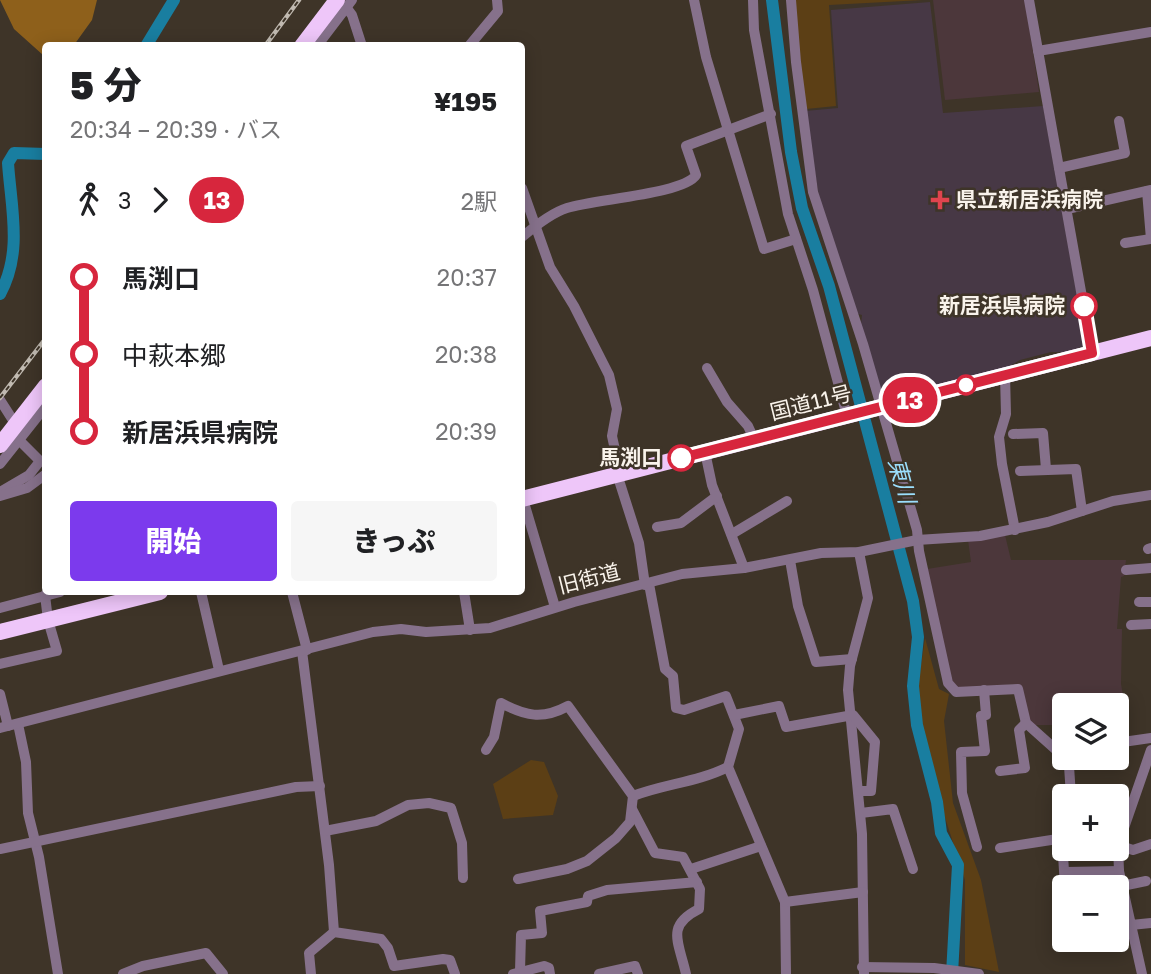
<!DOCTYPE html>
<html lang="ja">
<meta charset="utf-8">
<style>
body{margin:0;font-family:"Golos Text","Noto Sans JP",sans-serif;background:#f6f6f6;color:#202124;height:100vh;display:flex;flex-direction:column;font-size:26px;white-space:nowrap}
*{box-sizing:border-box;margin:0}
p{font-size:23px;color:#757577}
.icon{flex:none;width:38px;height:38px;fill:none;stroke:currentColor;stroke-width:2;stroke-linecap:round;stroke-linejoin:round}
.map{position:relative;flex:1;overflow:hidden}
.side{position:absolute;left:42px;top:42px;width:483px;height:553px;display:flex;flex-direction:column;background:#fff;border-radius:7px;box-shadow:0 4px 18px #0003}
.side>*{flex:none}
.badge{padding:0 14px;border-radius:23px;font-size:24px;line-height:46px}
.controls{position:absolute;left:1052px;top:693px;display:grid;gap:14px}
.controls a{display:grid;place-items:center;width:77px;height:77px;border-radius:7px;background:#fff;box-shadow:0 4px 18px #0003;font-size:35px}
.map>.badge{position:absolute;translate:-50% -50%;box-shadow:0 0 0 4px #fff}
.legs{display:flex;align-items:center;gap:10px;height:77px;padding:0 28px;font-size:23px}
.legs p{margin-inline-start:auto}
.summary{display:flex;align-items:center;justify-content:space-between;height:119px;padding:0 28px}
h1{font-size:38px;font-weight:800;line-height:52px}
.action{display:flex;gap:14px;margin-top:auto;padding:14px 28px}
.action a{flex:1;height:80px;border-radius:7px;background:#7c3aed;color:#fff;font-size:28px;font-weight:800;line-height:80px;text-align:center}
.action a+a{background:#f6f6f6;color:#202124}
ul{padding:0 28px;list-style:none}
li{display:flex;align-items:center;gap:24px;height:77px;font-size:26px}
li i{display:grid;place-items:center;width:10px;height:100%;margin:0 9px;background:currentColor}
li i::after{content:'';width:18px;height:18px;margin:-9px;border:5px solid;border-radius:50%;background:#fff}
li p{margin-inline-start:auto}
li:first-child i{background:linear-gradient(#0000 50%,currentColor 0)}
li:last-child i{background:linear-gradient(currentColor 50%,#0000 0)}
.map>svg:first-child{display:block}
.education{fill:#4c373b}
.medical{fill:#473845}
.green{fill:#5c3f15}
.forest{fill:#8e601b}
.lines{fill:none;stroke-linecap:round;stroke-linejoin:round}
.river{stroke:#197ea0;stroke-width:12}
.minor{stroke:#86718b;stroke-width:10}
.highway{stroke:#eec6f9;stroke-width:16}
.rail-casing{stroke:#c1bab1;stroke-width:4.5}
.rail{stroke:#3e3428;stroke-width:2;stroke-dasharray:5;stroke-linecap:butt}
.line-1-casing{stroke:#fff;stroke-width:16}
.line-1{stroke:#d7263d;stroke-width:10}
.health-dot{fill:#e0444e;stroke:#3e3428;stroke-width:2.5}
.stop-1-dot{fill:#fff;stroke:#d7263d;stroke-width:3.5}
.labels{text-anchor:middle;stroke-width:5;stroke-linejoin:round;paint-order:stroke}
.poi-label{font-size:21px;font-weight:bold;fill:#f9f3eb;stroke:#3e3428;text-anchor:start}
.stop-label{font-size:21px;font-weight:bold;fill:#f9f3eb;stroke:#3e3428;text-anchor:end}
.street-label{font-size:21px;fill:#f9f3eb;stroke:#3e3428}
.water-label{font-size:23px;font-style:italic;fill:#9bdefc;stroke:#3e3428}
</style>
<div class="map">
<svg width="1151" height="974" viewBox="0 0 1151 974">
<rect width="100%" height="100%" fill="#3e3428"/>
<g class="education">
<path d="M933 0H1025L1039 92 945 100Z"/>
<path d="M1005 535 1011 560H1126L1124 576 1121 577 1117 629H1122L1121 684 1128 724 1117 726 1116 705H1064V725H1030L1014 684 963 690 952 684 927 569 971 562 968 540Z"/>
</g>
<path class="medical" d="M930 2 943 113 1043 106 1086 345 1068 352H1051L1020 360 1006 368 883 399 861 325 862 315 855 313 820 203 805 111 838 108 831 10Z"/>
<g class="green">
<path d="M793 0H923L829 5 836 106 806 109Z"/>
<path d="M925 638 939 689 949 694 944 721 953 803 981 880 999 972 965 965V880L934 783 922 723 918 686Z"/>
<path d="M531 760 544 762 558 796 553 815 503 819 493 784Z"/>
</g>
<path class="forest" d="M0 0H97L92 20 74 45 46 46 43 55 14 29Z"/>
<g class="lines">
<g class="river">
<path d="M772 0 791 152 802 208 829 286 913 601 918 637 913 686 917 725 937 802 941 833 958 865 952 974"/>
<path d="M146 46 174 0"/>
<path d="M0 294C23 252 11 208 8 163L14 153 46 154"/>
</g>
<g class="minor">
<path d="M694 0 706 57 764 249 796 239"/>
<path d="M753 0 754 30 788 214 813 290 847 416"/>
<path d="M791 0 796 62 813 192 863 344 917 530 919 551 948 683 956 692 1018 689 1026 723 1064 757"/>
<path d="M1029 0 1092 353"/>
<path d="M346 7 352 15 362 46"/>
<path d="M317 46 352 0"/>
<path d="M469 46 498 11 497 0"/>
<path d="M1038 51 1151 32"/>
<path d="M1059 168 1125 153 1119 121"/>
<path d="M522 188 550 267 574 306 609 375 617 409 612 436 620 473"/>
<path d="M1067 209 1151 190"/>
<path d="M522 237C535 226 551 213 567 208 595 199 684 194 696 175L686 146 771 114"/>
<path d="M1125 243 1151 239 1147 191"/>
<path d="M707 368 727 402 748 426 754 439"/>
<path d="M1005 375 1006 414 999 437 1002 464 1015 530"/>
<path d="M0 400 16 425"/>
<path d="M1013 434 1043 433 1046 469"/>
<path d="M705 452 712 485 744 568"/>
<path d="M0 464 46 406"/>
<path d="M1020 471 1076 469 1082 511"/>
<path d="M617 474 639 543 645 585"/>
<path d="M0 492 29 475 40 461 11 432"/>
<path d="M0 496 27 488 46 474"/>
<path d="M523 499 555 607"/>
<path d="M657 527 681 523 717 496"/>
<path d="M732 534 787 501"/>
<path d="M1148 549 1151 548"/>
<path d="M859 552 868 598 850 666 848 690 862 834 864 974"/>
<path d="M790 560 798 606 816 662 852 659"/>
<path d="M1126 570 1151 568"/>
<path d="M649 584 665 669 673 676 676 708 684 710 726 696 739 729 728 767 785 902 786 974"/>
<path d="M201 592 219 670"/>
<path d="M292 592 307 650"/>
<path d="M464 592 470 630"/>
<path d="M1139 602H1151"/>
<path d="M0 608 60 592"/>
<path d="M1131 625 1151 624"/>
<path d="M302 651 329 865 334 932 381 939 388 948 394 966 443 959 450 960 455 974"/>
<path d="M0 664 57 651 48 620 45 595"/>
<path d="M0 694 8 726"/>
<path d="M734 715 779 706 786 727 853 715 875 742 871 791H859"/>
<path d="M18 724 26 762 28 813 39 857 58 974"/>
<path d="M0 728 373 632 401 629 426 632 490 628 574 602 682 574 744 568 821 553 859 552 917 540 980 536 1048 522 1113 501 1151 495"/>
<path d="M1116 743 1151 738"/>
<path d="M486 750 494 737 501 703C526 716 542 720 568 706L633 796 630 822 616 838 587 861 567 869 518 879"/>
<path d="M1064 758 1069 766 1071 796"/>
<path d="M1000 771 1025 768 1019 730 1026 723"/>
<path d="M633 796C664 784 698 782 728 767"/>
<path d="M632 809 655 853 683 857 700 889 699 909C665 926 679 942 686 974"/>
<path d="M861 813 893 809 913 869"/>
<path d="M325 831 376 821 408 805 429 803 451 808 462 843 463 878"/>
<path d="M1062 839 1065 887"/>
<path d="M1118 845 1133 850 1151 844"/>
<path d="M977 847 962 793 961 752 985 751 981 716 986 715 984 690"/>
<path d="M1000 848 1064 838"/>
<path d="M0 849 296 787 320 786"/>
<path d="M691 869 761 846"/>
<path d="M1066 872 1119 871"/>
<path d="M1122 886 1146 881"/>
<path d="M785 902 863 892"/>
<path d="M1131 925 1151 923"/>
<path d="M1116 929 1131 928"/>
<path d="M862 967 934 968 979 974"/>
<path d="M520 971 521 935 542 933 540 911 587 902 588 896 607 890 697 882"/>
<path d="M123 974 143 966 206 953 223 974"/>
<path d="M311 974 309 953 334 932"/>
<path d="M513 974 544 966 549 968 550 974"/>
<path d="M599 974 635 966 638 974"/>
<path d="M1142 974 1119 871 1118 845 1151 750"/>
</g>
<g class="highway">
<path d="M302 46 337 0"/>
<path d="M0 445 46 386"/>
<path d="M522 499 1151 338"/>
<path d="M0 632 160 592"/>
</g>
<defs>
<g id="rail">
<path d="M265 46 299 0"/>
<path d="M0 398 46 338"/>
</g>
</defs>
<use href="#rail" class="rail-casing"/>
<use href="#rail" class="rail"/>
</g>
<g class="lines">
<defs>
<path id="line-1" d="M681 458 1092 353 1084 306"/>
</defs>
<use href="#line-1" class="line-1-casing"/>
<use href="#line-1" class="line-1"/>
</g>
<path class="health-dot" d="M936.5 189.5h7v7h7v7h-7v7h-7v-7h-7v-7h7z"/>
<g class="stop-1-dot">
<circle cx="1084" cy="306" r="12"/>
<circle cx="966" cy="385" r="9"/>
<circle cx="681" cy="458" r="12"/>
</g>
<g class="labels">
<g class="poi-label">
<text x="956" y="207">県立新居浜病院</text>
</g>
<g class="stop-label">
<text x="1065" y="313">新居浜県病院</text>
<text x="662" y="465">馬渕口</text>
</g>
<g class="street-label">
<text transform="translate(811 403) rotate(-14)" y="7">国道11号</text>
<text transform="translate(589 579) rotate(-14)" y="7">旧街道</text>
</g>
<g class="water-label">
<text transform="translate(902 481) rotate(75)" y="8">東川</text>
</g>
</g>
</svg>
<div class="controls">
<a><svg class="icon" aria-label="layers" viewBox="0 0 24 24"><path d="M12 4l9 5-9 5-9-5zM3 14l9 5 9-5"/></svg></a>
<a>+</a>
<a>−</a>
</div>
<b class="badge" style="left:910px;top:400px;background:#d7263d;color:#fff">13</b>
<section class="side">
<div class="summary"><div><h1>5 分</h1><p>20:34 – 20:39 · バス</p></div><b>¥195</b></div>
<div class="legs"><svg class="icon" aria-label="walk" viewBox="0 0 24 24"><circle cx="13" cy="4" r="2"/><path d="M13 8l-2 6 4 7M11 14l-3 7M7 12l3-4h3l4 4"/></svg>3<svg class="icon" aria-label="forward" viewBox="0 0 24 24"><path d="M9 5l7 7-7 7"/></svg><b class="badge" style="background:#d7263d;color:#fff">13</b><p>2駅</p></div>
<ul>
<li><i style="color:#d7263d"></i><b>馬渕口</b><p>20:37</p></li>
<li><i style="color:#d7263d"></i><span>中萩本郷</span><p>20:38</p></li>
<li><i style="color:#d7263d"></i><b>新居浜県病院</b><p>20:39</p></li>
</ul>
<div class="action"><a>開始</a><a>きっぷ</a></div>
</section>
</div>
